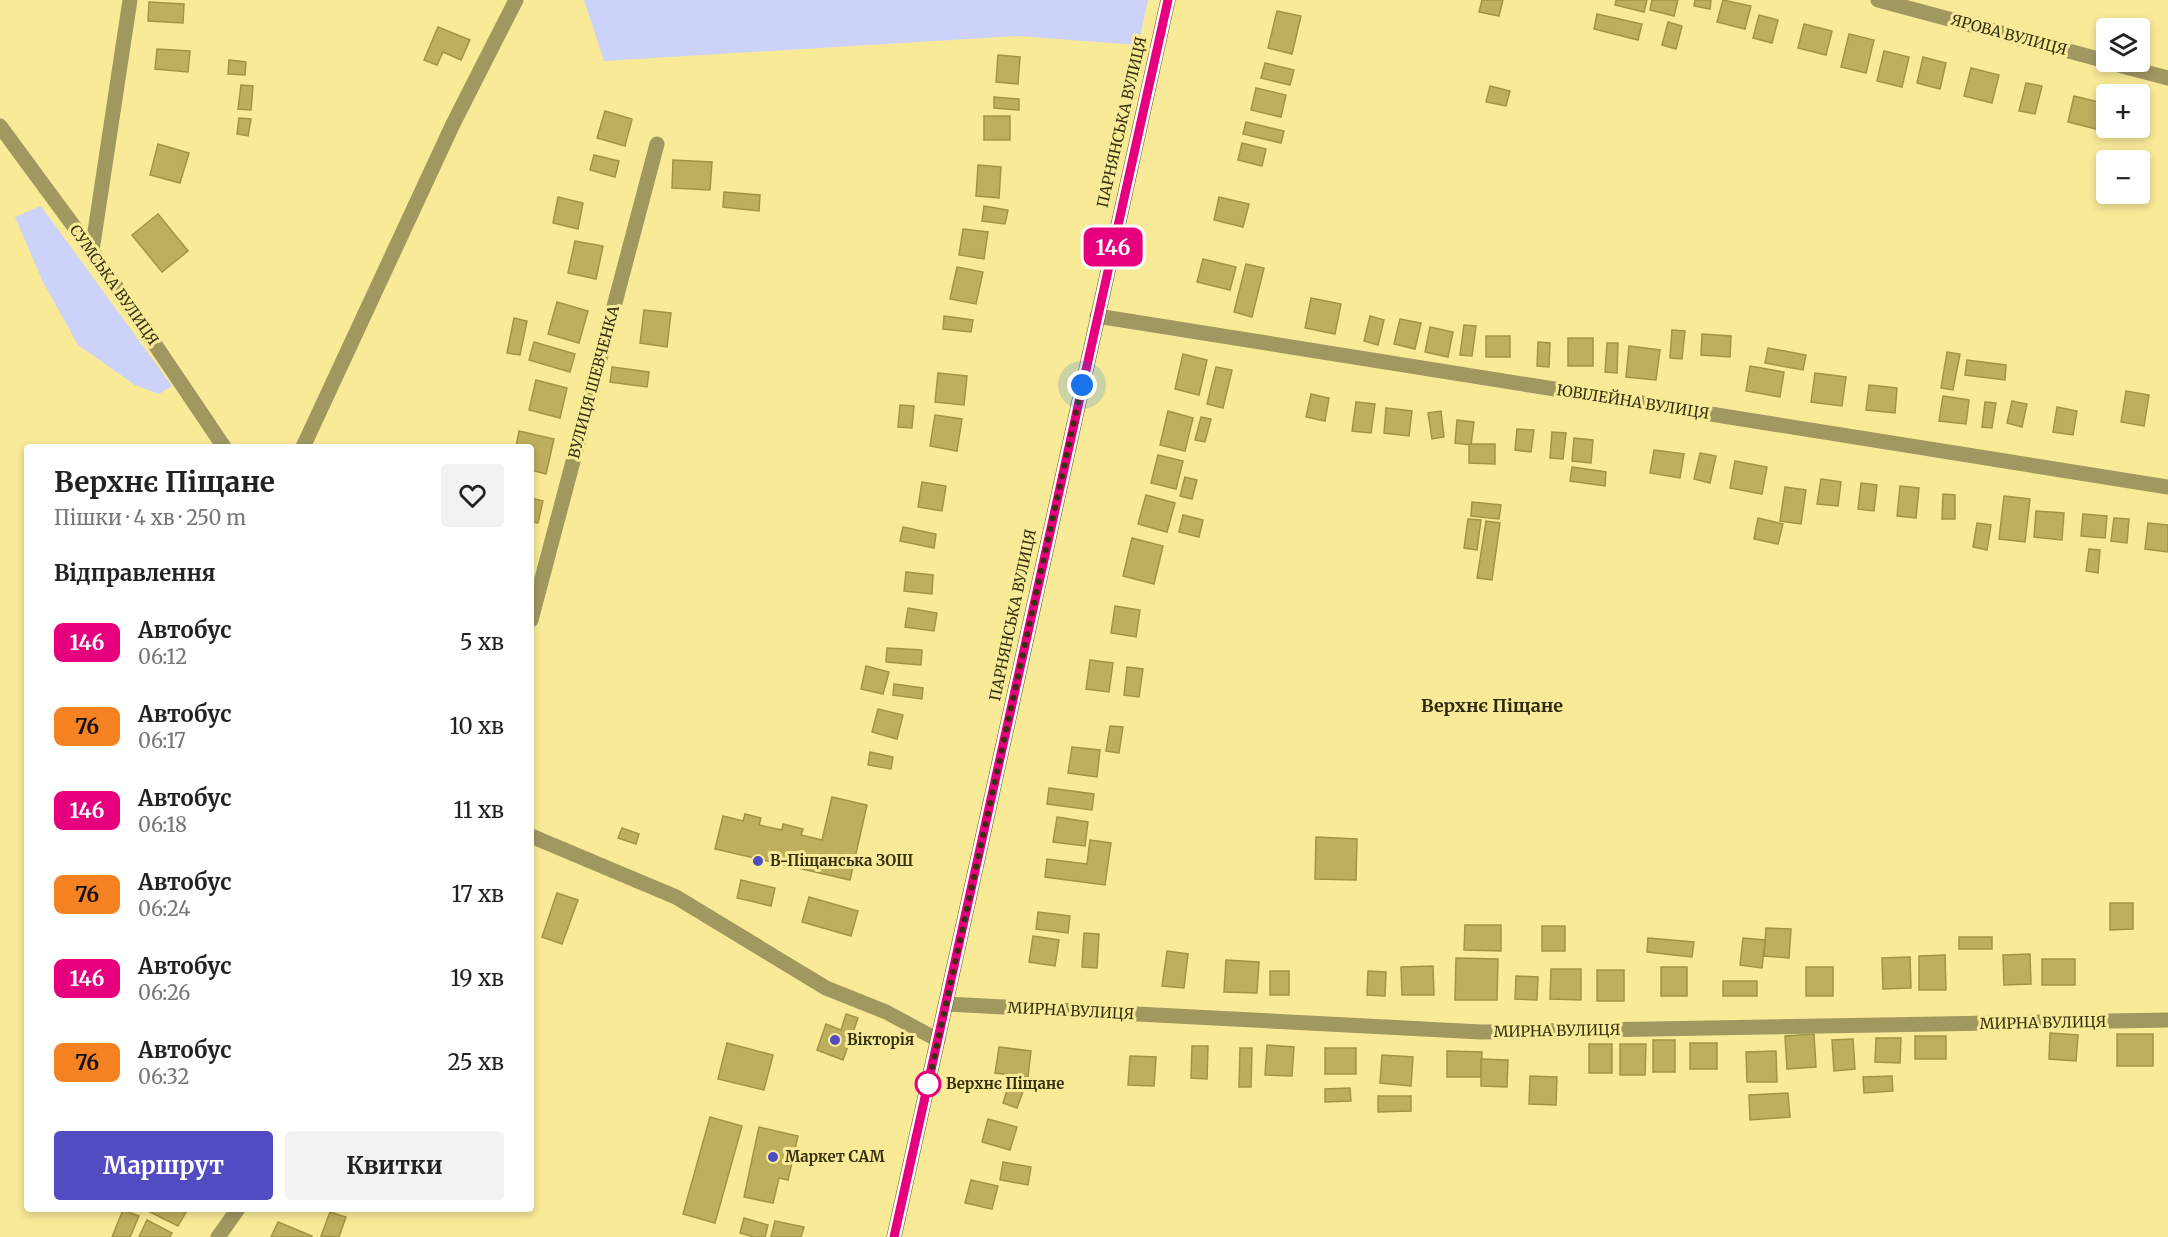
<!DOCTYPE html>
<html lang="uk">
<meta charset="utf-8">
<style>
body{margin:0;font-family:Merriweather,serif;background:#f2f2f2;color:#222;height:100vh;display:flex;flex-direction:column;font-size:22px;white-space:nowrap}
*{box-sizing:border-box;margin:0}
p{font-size:20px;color:#767676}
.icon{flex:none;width:33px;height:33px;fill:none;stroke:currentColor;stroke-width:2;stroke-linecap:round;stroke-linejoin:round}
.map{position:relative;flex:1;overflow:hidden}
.panel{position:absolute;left:24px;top:444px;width:510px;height:768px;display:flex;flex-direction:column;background:#fff;border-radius:6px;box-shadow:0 3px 9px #0003}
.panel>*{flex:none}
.badge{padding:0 12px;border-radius:9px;font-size:21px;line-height:39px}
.tools{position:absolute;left:2096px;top:18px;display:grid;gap:12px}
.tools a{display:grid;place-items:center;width:54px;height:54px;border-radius:6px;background:#fff;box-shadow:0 3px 9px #0003;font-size:30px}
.you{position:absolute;width:30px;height:30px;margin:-15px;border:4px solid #fff;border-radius:50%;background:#1a73e8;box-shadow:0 0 0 9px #1a73e833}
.map>.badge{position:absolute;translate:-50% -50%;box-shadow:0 0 0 3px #fff}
h2{padding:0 30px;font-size:22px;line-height:54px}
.round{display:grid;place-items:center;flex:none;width:63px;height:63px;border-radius:6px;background:#f2f2f2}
.head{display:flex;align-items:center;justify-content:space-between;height:102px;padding:0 30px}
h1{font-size:28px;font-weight:700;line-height:45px}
.cta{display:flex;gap:12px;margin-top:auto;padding:12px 30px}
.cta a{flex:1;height:69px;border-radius:6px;background:#524bc2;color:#fff;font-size:24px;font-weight:700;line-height:69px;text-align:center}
.cta a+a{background:#f2f2f2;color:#222}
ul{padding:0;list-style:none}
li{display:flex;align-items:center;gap:18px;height:84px;padding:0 30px}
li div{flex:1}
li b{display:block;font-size:22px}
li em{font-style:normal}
li .badge{min-width:66px;font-weight:700;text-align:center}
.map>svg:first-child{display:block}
.green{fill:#cdd2fb}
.building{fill:#bdaf5d;stroke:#a29542;stroke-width:1.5}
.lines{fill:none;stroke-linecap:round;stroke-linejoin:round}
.street{stroke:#a19860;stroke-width:15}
.primary{stroke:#5f5510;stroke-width:15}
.line-casing{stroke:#fff;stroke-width:14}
.line{stroke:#e6007e;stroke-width:9}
.walk{stroke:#36310e;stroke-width:6;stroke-dasharray:0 10.8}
.poi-dot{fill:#524bc2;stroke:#f8ea97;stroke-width:2}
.stop-dot{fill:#fff;stroke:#e6007e;stroke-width:3}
.labels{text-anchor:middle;stroke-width:6;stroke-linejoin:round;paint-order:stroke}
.street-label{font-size:15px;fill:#36310e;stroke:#f8ea97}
.poi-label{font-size:15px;font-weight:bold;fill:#36310e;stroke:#f8ea97;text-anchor:start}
.stop-label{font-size:15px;font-weight:bold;fill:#36310e;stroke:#f8ea97;text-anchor:start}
.quarter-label{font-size:18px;font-weight:bold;fill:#2e290f;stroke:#f8ea97}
</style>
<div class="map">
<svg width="2168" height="1237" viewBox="0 0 2168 1237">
<rect width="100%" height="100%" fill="#f8ea97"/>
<g class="green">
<path d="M584 0H1148L1138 45 1017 36 604 61Z"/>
<path d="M41 206 172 386 159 394 135 385 78 345 43 282 15 217Z"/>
</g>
<g class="building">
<path d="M1482 0H1503L1499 16 1479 12Z"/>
<path d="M1616 0H1647L1644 12 1615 5Z"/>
<path d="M1652 0H1678L1674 16 1650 10Z"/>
<path d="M1695 0H1711L1710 9 1694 6Z"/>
<path d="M1723 0 1751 6 1745 29 1717 22Z"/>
<path d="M149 2 184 4 183 23 148 21Z"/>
<path d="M1277 11 1301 16 1292 54 1268 48Z"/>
<path d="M1597 14 1642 24 1638 40 1594 29Z"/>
<path d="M1759 15 1778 20 1772 43 1753 38Z"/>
<path d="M1668 22 1682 26 1676 49 1662 45Z"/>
<path d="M1804 24 1832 31 1826 55 1798 48Z"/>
<path d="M438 27 470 40 461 60 443 52 437 65 424 60Z"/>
<path d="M1849 34 1874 40 1866 73 1841 67Z"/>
<path d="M157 49 190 51 188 72 155 69Z"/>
<path d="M1884 51 1909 57 1902 87 1877 81Z"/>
<path d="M998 55 1020 57 1018 84 996 82Z"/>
<path d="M1923 57 1946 63 1940 89 1917 83Z"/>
<path d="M229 60 246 62 245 75 228 74Z"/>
<path d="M1265 63 1294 70 1290 85 1261 78Z"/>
<path d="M1971 68 1999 75 1992 103 1964 96Z"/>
<path d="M2026 83 2042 86 2035 114 2019 111Z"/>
<path d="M241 85 253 86 251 110 238 109Z"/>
<path d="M1490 86 1510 91 1506 106 1486 102Z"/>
<path d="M1256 88 1286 95 1281 117 1251 110Z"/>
<path d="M2074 96 2103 103 2096 129 2068 122Z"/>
<path d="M994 97 1019 99V110L994 108Z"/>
<path d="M605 111 632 119 625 146 597 138Z"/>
<rect x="984" y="116" width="26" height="24"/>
<path d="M239 118 251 119 248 136 237 134Z"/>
<path d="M1246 122 1284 131 1281 143 1243 134Z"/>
<path d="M1242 143 1266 149 1262 166 1238 160Z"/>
<path d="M158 144 189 153 180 183 150 175Z"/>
<path d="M594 155 619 161 615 177 590 170Z"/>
<path d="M673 160 712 162 710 190 672 188Z"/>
<path d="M978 165 1001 167 999 198 976 196Z"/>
<path d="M724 192 760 195 759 211 723 207Z"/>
<path d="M558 197 583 203 578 229 553 223Z"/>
<path d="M1219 197 1249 204 1243 227 1214 220Z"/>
<path d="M984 206 1008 210 1005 224 982 221Z"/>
<path d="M158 214 188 251 162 272 132 235Z"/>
<path d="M963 229 988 232 984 259 959 255Z"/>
<path d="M575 241 603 246 596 279 568 273Z"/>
<path d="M1203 259 1236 267 1230 290 1197 282Z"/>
<path d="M1246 264 1264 268 1252 317 1234 312Z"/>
<path d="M957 267 983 272 976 304 950 299Z"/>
<path d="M1311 298 1341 304 1335 334 1305 328Z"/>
<path d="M557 302 588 311 579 343 548 334Z"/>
<path d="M644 310 671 313 667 347 640 343Z"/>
<path d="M944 316 973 320 971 332 943 329Z"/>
<path d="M1370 316 1384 320 1378 345 1364 341Z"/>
<path d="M514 318 527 321 520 355 507 353Z"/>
<path d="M1400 319 1421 323 1415 349 1394 344Z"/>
<path d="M1464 325 1476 326 1472 356 1460 355Z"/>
<path d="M1430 327 1453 332 1448 357 1425 352Z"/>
<path d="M1672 330 1685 331 1682 359 1670 358Z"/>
<path d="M1702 334 1731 336 1730 357 1701 355Z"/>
<rect x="1486" y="336" width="24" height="21"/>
<rect x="1568" y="338" width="25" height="28"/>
<path d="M534 342 575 354 570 372 529 360Z"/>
<path d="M1538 342 1550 343 1549 367 1537 366Z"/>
<path d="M1607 343H1618L1617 373 1605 372Z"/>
<path d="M1629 346 1660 350 1656 380 1626 377Z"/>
<path d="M1768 348 1806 355 1803 370 1765 363Z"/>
<path d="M1947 352 1960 354 1953 390 1941 388Z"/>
<path d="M1183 354 1207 360 1199 395 1175 389Z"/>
<path d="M1967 360 2006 365 2005 380 1965 375Z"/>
<path d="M1750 366 1784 372 1780 397 1746 391Z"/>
<path d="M612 367 649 372 647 387 610 382Z"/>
<path d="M1216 367 1232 370 1223 408 1207 404Z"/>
<path d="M938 373 967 376 964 405 935 402Z"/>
<path d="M1815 373 1846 377 1842 406 1811 402Z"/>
<path d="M536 380 567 388 560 418 529 410Z"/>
<path d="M1869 385 1897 388 1895 413 1866 410Z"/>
<path d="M2126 391 2149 395 2144 426 2121 422Z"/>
<path d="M1311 394 1329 398 1325 421 1306 417Z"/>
<path d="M1943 396 1969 400 1966 424 1939 421Z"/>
<path d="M2012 401 2027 404 2022 427 2007 423Z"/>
<path d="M1356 402 1375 404 1371 433 1352 431Z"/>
<path d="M1985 402 1996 403 1992 428 1982 427Z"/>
<path d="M900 405 914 406 912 428 898 427Z"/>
<path d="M2057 407 2077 411 2073 435 2053 432Z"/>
<path d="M1386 408 1412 411 1409 436 1384 433Z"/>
<path d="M1168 411 1193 418 1185 451 1160 445Z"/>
<path d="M1441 411 1444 437 1432 439 1428 413Z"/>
<path d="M935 415 962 419 957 451 930 446Z"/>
<path d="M1201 417 1211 419 1205 442 1195 440Z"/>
<path d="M1457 420 1474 422 1471 445 1455 443Z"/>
<path d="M1517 429 1534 430 1531 452 1515 450Z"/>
<path d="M519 431 554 439 546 474 531 470V447H516Z"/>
<path d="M1552 432 1566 433 1563 459 1550 458Z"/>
<path d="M1574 438 1593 440 1591 463 1572 461Z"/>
<path d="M1469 444H1495V464L1469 463Z"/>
<path d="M1654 450 1684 454 1680 478 1650 473Z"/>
<path d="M1700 453 1716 456 1710 483 1694 479Z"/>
<path d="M1158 455 1183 461 1176 489 1151 483Z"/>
<path d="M1735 461 1767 467 1762 494 1730 488Z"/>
<path d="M1572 467 1606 472 1605 486 1570 481Z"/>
<path d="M1185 477 1197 480 1192 499 1180 496Z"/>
<path d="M1821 479 1841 482 1838 506 1817 504Z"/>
<path d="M922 482 946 486 942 511 918 507Z"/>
<path d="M1861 483 1877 485 1874 511 1858 509Z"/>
<path d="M1900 486 1919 488 1916 518 1897 516Z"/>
<path d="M1785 487 1806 490 1801 524 1780 521Z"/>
<path d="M1943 494 1955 495V519H1942Z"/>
<path d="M1146 495 1175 503 1167 532 1138 524Z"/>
<path d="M2004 496 2030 499 2025 542 1999 539Z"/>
<path d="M531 498 543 501 538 523 531 522Z"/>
<path d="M1472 502 1501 505 1499 519 1471 516Z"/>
<path d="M2036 511 2064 513 2062 540 2034 537Z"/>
<path d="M2083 514 2107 516 2105 538 2081 536Z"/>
<path d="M1183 515 1203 520 1199 537 1179 532Z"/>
<path d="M1758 518 1783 524 1778 544 1754 539Z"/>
<path d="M2114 518 2129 519 2127 543 2111 541Z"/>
<path d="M1468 519 1481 520 1477 550 1464 548Z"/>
<path d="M1486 521 1500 523 1492 580 1477 578Z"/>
<path d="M1977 523 1991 525 1987 550 1973 547Z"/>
<path d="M2148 523 2168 525V552L2145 549Z"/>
<path d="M903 527 936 534 934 548 900 541Z"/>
<path d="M1132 538 1163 546 1154 584 1123 576Z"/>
<path d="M2089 549 2100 550 2098 573 2086 571Z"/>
<path d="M906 572 933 575 932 594 904 591Z"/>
<path d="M1115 606 1140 610 1136 637 1111 633Z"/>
<path d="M908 608 937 613 934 631 905 627Z"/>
<path d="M887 648 922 650 921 665 886 662Z"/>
<path d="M1090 660 1113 663 1109 692 1086 689Z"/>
<path d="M866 666 889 672 883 694 861 689Z"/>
<path d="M1127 667 1143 669 1139 697 1124 695Z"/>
<path d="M894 684 923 688 922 699 893 695Z"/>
<path d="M878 709 903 715 897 739 872 732Z"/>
<path d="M1110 726 1123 727 1119 753 1106 751Z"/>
<path d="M1072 747 1100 750 1097 777 1068 773Z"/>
<path d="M870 752 893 757 891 769 868 765Z"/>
<path d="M1049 788 1094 794 1092 810 1047 804Z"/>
<path d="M832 797 867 805 850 880 715 849 723 816 743 821 745 814 761 818 759 825 782 830 783 824 803 829 801 835 822 840Z"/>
<path d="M1057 817 1088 822 1085 846 1053 842Z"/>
<path d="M622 828 639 834 636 844 618 838Z"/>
<path d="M1316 837 1357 839 1356 880 1315 879Z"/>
<path d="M1090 840 1111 843 1105 885 1045 877 1047 859 1087 864Z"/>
<path d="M741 880 775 888 771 906 737 898Z"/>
<path d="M557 893 578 900 562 944 542 937Z"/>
<path d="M809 897 858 911 851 936 802 922Z"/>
<path d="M2110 903H2133V929L2110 930Z"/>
<path d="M1038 912 1070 916 1068 933 1036 929Z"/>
<path d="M1465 925H1501V951L1464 950Z"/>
<rect x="1542" y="926" width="23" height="25"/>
<path d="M1766 928 1791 929 1789 958 1764 956Z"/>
<path d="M1084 933 1099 934 1097 968 1082 967Z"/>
<path d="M1033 936 1059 940 1055 966 1029 962Z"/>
<rect x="1959" y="937" width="33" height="12"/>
<path d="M1648 938 1694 942 1692 957 1647 952Z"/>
<path d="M1743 938 1765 940 1762 968 1740 965Z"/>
<path d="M1167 951 1188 954 1184 988 1162 986Z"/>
<path d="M2030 954 2031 984 2004 985 2003 955Z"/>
<path d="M1945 955 1946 990H1919V956Z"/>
<path d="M1910 957 1911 988 1883 989 1882 958Z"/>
<path d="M1456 958 1498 959 1497 1000H1455Z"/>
<rect x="2042" y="959" width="33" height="26"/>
<path d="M1226 960 1259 962 1257 993 1224 992Z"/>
<path d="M1433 966 1434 995H1402L1401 967Z"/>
<rect x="1661" y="967" width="26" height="29"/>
<rect x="1806" y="967" width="27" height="29"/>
<path d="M1551 969H1581V1000L1550 999Z"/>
<rect x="1597" y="970" width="27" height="31"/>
<rect x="1270" y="971" width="19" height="24"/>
<path d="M1368 971 1386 972 1385 996 1367 995Z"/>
<path d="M1516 976 1538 977 1537 1000 1515 999Z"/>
<rect x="1723" y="981" width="34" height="15"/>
<path d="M846 1014 858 1018 843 1060 817 1050 826 1024 841 1030Z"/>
<path d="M2050 1033 2078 1035 2076 1061 2049 1059Z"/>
<path d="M1814 1034 1816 1067 1787 1069 1785 1036Z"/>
<rect x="2117" y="1034" width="36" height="32"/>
<rect x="1915" y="1036" width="31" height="23"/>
<path d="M1876 1038H1901L1900 1063 1875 1062Z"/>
<path d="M1853 1039 1855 1069 1834 1071 1832 1040Z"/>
<rect x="1653" y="1040" width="22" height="32"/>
<path d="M727 1043 773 1055 764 1090 718 1079Z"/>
<rect x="1690" y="1043" width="27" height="26"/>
<rect x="1589" y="1044" width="23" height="29"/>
<path d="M1620 1044H1646L1645 1075H1620Z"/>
<path d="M1267 1045 1294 1047 1292 1076 1265 1075Z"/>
<path d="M1192 1046H1208L1207 1079 1191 1078Z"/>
<path d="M999 1047 1031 1051 1028 1077 995 1073Z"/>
<path d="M1240 1048H1252L1251 1087H1239Z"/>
<rect x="1325" y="1048" width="31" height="26"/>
<path d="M1447 1051 1482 1052 1481 1077H1447Z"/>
<path d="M1776 1051 1777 1082H1747L1746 1052Z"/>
<path d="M1382 1055 1413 1057 1411 1086 1380 1083Z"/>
<path d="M1130 1056 1156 1057 1154 1086 1128 1085Z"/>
<path d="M1481 1059 1508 1060 1507 1087 1481 1086Z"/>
<path d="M1530 1076 1557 1077 1556 1105 1529 1104Z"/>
<path d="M1892 1076 1893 1091 1864 1093 1863 1077Z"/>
<path d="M1010 1081 1025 1086 1017 1108 1003 1103Z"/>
<path d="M1350 1088 1351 1101 1325 1102V1089Z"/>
<path d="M1788 1093 1790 1117 1750 1120 1749 1095Z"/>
<path d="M1378 1096H1411V1111L1378 1112Z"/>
<path d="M710 1117 742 1126 715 1223 683 1214Z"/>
<path d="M988 1119 1017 1127 1010 1150 982 1142Z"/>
<path d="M759 1127 798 1136 788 1180 779 1178 773 1203 744 1197Z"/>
<path d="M1003 1162 1031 1167 1028 1185 1000 1180Z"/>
<path d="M971 1180 998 1186 992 1209 965 1203Z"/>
<path d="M144 1209H180L186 1212 178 1226Z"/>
<path d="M123 1210 139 1216 130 1237H112Z"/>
<path d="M330 1212 346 1217 339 1237 321 1236Z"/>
<path d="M744 1218 768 1225 765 1237H754L740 1233Z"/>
<path d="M147 1220 172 1233 170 1237H139Z"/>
<path d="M775 1221 804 1227 801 1237H771Z"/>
<path d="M278 1222 312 1236V1237H271Z"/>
</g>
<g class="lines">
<g class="street">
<path d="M1878 0 2106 61"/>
<path d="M2107 62 2168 78"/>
<path d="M0 126 92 251 224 447"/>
<path d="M92 251 130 0"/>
<path d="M1097 316 2168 487"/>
<path d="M303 447 453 124 516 0"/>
<path d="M531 620 657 144"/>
<path d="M531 836 676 897 826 988 886 1012 938 1040"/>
<path d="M946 1004 1481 1032 2168 1020"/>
<path d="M218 1237 238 1209"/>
</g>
<path class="primary" d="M894 1237 1168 0"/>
</g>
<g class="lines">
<defs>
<path id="line" d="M894 1237 1168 0"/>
</defs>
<use href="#line" class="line-casing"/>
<use href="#line" class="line"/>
<path class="walk" d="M928 1084V1086L1082 385"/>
</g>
<g class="poi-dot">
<circle cx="758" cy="861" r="6"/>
<circle cx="835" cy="1040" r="6"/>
<circle cx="773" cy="1157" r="6"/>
</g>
<circle class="stop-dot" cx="928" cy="1084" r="12"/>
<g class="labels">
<g class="street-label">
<text transform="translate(2009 35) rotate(15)" y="5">ЯРОВА ВУЛИЦЯ</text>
<text transform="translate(1122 122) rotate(-77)" y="5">ПАРНЯНСЬКА ВУЛИЦЯ</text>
<text transform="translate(114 285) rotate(55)" y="5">СУМСЬКА ВУЛИЦЯ</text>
<text transform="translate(594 382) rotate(-75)" y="5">ВУЛИЦЯ ШЕВЧЕНКА</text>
<text transform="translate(1633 402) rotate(9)" y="5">ЮВІЛЕЙНА ВУЛИЦЯ</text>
<text transform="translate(1013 615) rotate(-78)" y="5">ПАРНЯНСЬКА ВУЛИЦЯ</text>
<text transform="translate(1071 1011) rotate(3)" y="5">МИРНА ВУЛИЦЯ</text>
<text transform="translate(2043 1023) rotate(-1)" y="5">МИРНА ВУЛИЦЯ</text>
<text transform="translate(1557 1031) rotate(-1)" y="5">МИРНА ВУЛИЦЯ</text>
</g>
<g class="poi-label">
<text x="770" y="866">В-Піщанська ЗОШ</text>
<text x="847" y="1045">Вікторія</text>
<text x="785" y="1162">Маркет САМ</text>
</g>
<g class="stop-label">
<text x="946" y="1089">Верхнє Піщане</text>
</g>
<g class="quarter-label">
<text x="1492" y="712">Верхнє Піщане</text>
</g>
</g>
</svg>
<div class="tools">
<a><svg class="icon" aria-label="layers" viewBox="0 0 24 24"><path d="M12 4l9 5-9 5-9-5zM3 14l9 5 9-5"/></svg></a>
<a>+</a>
<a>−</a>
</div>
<div class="you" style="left:1082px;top:385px"></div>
<b class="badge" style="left:1113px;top:247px;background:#e6007e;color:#fff">146</b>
<section class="panel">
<div class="head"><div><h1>Верхнє Піщане</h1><p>Пішки · 4 хв · 250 m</p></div><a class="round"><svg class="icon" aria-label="heart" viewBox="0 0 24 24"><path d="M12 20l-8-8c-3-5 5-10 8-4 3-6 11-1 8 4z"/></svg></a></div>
<h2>Відправлення</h2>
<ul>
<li><span class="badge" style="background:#e6007e;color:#fff">146</span><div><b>Автобус</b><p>06:12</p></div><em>5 хв</em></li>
<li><span class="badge" style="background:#f58220;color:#111">76</span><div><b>Автобус</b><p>06:17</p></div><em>10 хв</em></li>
<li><span class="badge" style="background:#e6007e;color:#fff">146</span><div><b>Автобус</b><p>06:18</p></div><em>11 хв</em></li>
<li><span class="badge" style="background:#f58220;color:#111">76</span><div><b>Автобус</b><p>06:24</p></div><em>17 хв</em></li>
<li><span class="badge" style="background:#e6007e;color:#fff">146</span><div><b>Автобус</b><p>06:26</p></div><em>19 хв</em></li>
<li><span class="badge" style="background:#f58220;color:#111">76</span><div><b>Автобус</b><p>06:32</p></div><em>25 хв</em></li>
</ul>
<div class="cta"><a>Маршрут</a><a>Квитки</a></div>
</section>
</div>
